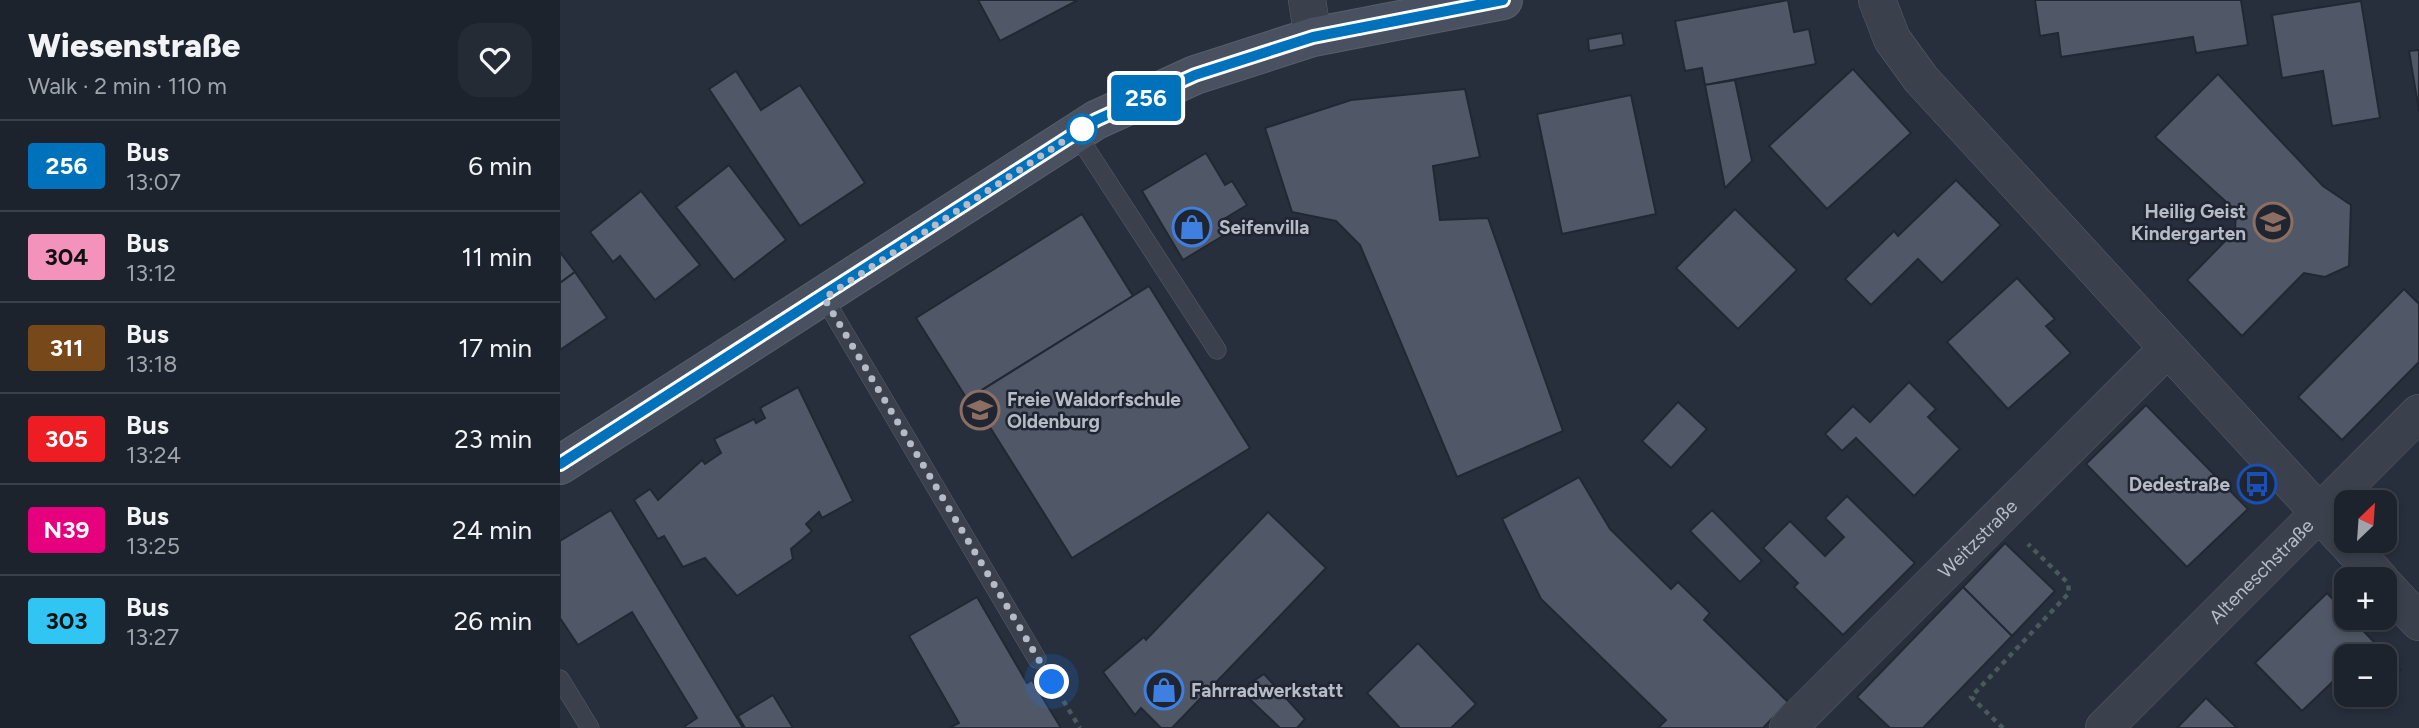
<!DOCTYPE html>
<meta charset="utf-8">
<style>
body{margin:0;font-family:Figtree,sans-serif;background:#252b35;color:#f1f3f6;height:100vh;display:flex;flex-direction:column;font-size:26px;white-space:nowrap}
*{box-sizing:border-box;margin:0}
p{font-size:23px;color:#a0a4aa}
.icon{flex:none;width:38px;height:38px;fill:none;stroke:currentColor;stroke-width:2;stroke-linecap:round;stroke-linejoin:round}
.map{position:relative;flex:1;overflow:hidden}
.sheet{display:flex;flex-direction:column;background:#1d232d;width:560px}
.sheet>*{flex:none}
.badge{padding:0 14px;border-radius:5px;font-size:24px;line-height:46px}
.needle{width:46px;rotate:25deg}
.buttons{position:absolute;left:1774px;top:490px;display:grid;gap:14px}
.buttons a{display:grid;place-items:center;width:63px;height:63px;border-radius:14px;background:#1d232d;box-shadow:0 4px 10px #0003,0 0 0 2px #3b4049;font-size:35px}
.you{position:absolute;width:35px;height:35px;margin:-18px;border:5px solid #fff;border-radius:50%;background:#1a73e8;box-shadow:0 0 0 10px #1a73e833}
.map>.badge{position:absolute;translate:-50% -50%;box-shadow:0 0 0 4px #fff}
.round{display:grid;place-items:center;flex:none;width:74px;height:74px;border-radius:21px;background:#252b35}
.head{display:flex;align-items:center;justify-content:space-between;height:119px;padding:0 28px}
h1{font-size:33px;font-weight:800;line-height:52px}
ul{padding:0;list-style:none}
li{display:flex;align-items:center;gap:21px;height:91px;padding:0 28px;border-top:2px solid #3b4049}
li div{flex:1}
li b{display:block;font-size:26px}
li em{font-style:normal}
li .badge{min-width:77px;font-weight:700;text-align:center}
main{display:flex;flex:1;min-height:0}
.map>svg:first-child{display:block}
.building{fill:#505867;stroke:#212833;stroke-width:2}
.lines{fill:none;stroke-linecap:round;stroke-linejoin:round}
.service-casing{stroke:#585f6a;stroke-width:19}
.minor-casing{stroke:#585f6a;stroke-width:38}
.secondary-casing{stroke:#585f6a;stroke-width:40}
.path{stroke:#49595c;stroke-width:4.5;stroke-dasharray:5 5;stroke-linecap:butt}
.service{stroke:#3a414c;stroke-width:18}
.minor{stroke:#3a414c;stroke-width:37}
.secondary{stroke:#49505f;stroke-width:38}
.line-casing{stroke:#fff;stroke-width:16}
.line{stroke:#0072bc;stroke-width:10}
.walk{stroke:#b6bcc7;stroke-width:7;stroke-dasharray:0 12.6}
.stop-dot{fill:#fff;stroke:#0072bc;stroke-width:3.5}
.labels{text-anchor:middle;stroke-width:5;stroke-linejoin:round;paint-order:stroke}
.poi-label{font-size:19px;font-weight:bold;fill:#b6bcc7;stroke:#1f2631;text-anchor:start}
.street-label{font-size:19px;fill:#b6bcc7;stroke:#1f2631}
</style>
<main>
<section class="sheet">
<div class="head"><div><h1>Wiesenstraße</h1><p>Walk · 2 min · 110 m</p></div><a class="round"><svg class="icon" aria-label="heart" viewBox="0 0 24 24"><path d="M12 20l-8-8c-3-5 5-10 8-4 3-6 11-1 8 4z"/></svg></a></div>
<ul>
<li><span class="badge" style="background:#0072bc;color:#fff">256</span><div><b>Bus</b><p>13:07</p></div><em>6 min</em></li>
<li><span class="badge" style="background:#f393bc;color:#111">304</span><div><b>Bus</b><p>13:12</p></div><em>11 min</em></li>
<li><span class="badge" style="background:#774819;color:#fff">311</span><div><b>Bus</b><p>13:18</p></div><em>17 min</em></li>
<li><span class="badge" style="background:#ee1d23;color:#fff">305</span><div><b>Bus</b><p>13:24</p></div><em>23 min</em></li>
<li><span class="badge" style="background:#e6007e;color:#fff">N39</span><div><b>Bus</b><p>13:25</p></div><em>24 min</em></li>
<li><span class="badge" style="background:#30c5f3;color:#111">303</span><div><b>Bus</b><p>13:27</p></div><em>26 min</em></li>
</ul>
</section>
<div class="map">
<svg width="1859" height="728" viewBox="0 0 1859 728">
<rect width="100%" height="100%" fill="#272f3c"/>
<g class="building">
<path d="M418 0H518L440 41Z"/>
<path d="M1228 0 1234 32 1249 29 1256 64 1145 85 1142 68 1125 71 1115 21Z"/>
<path d="M1475 0H1681L1688 45 1636 53 1633 37 1501 57 1498 33 1480 36Z"/>
<path d="M1801 1 1820 118 1772 126 1763 71 1722 78 1712 15Z"/>
<path d="M1062 33 1064 45 1029 51 1028 39Z"/>
<path d="M1859 50V111L1849 51Z"/>
<path d="M1293 69 1351 133 1267 209 1209 146Z"/>
<path d="M176 71 201 110 240 85 305 183 240 226 149 89Z"/>
<path d="M1658 74 1763 186 1791 205 1789 266 1765 277 1744 273 1682 336 1627 280 1675 231 1676 211 1595 137Z"/>
<path d="M1175 80 1192 161 1165 188 1145 85Z"/>
<path d="M905 89 920 157 873 166 880 220 928 218 1003 431 897 477 800 245 776 221 732 212 705 128 791 100Z"/>
<path d="M1071 95 1096 214 1002 234 977 114Z"/>
<path d="M646 153 665 185 672 181 687 205 659 222 666 234 623 260 582 191Z"/>
<path d="M169 165 226 240 174 280 116 207Z"/>
<path d="M1396 180 1441 225 1382 283 1358 259 1311 305 1285 279 1334 231 1338 236Z"/>
<path d="M81 191 140 265 95 300 60 256 53 262 30 232Z"/>
<path d="M1175 209 1237 270 1178 329 1116 268Z"/>
<path d="M522 214 573 296 407 399 356 318Z"/>
<path d="M0 252 15 272 0 283Z"/>
<path d="M15 272 47 318 0 350V283Z"/>
<path d="M1457 278 1495 319 1486 326 1511 353 1448 409 1387 342Z"/>
<path d="M589 286 690 448 512 558 411 397Z"/>
<path d="M1844 289 1859 304V362L1782 440 1738 397Z"/>
<path d="M1349 382 1376 409 1368 417 1400 449 1354 496 1296 438 1282 451 1265 434 1293 406 1310 422Z"/>
<path d="M238 387 293 501 262 518 259 512 246 524 252 531 231 549 233 559 177 596 145 558 123 567 104 536 98 539 74 500 90 489 98 500 142 460 145 464 161 453 154 439 194 419 196 423 205 418 200 408Z"/>
<path d="M1118 402 1147 429 1111 468 1082 441Z"/>
<path d="M1586 405 1688 509 1627 567 1526 464Z"/>
<path d="M1019 477 1050 529 1111 589 1118 582 1150 613 1144 620 1228 702 1203 728H1098L1106 720 981 599 942 519Z"/>
<path d="M1287 496 1355 563 1283 635 1234 587 1238 583 1203 548 1230 521 1265 556 1284 537 1265 518Z"/>
<path d="M51 510 183 728H126L125 726 137 718 72 612 18 645 0 618V541Z"/>
<path d="M1152 510 1202 561 1180 582 1130 531Z"/>
<path d="M708 512 766 568 612 728H601L581 708 575 715 543 672 584 637 586 640Z"/>
<path d="M1445 543 1495 591 1452 636 1403 587Z"/>
<path d="M1403 587 1452 636 1363 728H1330L1297 697Z"/>
<path d="M1767 593 1787 614V618H1791L1841 670 1825 685V656H1787V676L1783 672 1742 711 1695 663Z"/>
<path d="M417 597 467 683 472 680 501 728H389L399 723 349 636Z"/>
<path d="M858 643 916 704 891 728H840L807 693Z"/>
<path d="M704 674 745 719 737 728H720L680 690Z"/>
<path d="M213 695 233 728H185L178 716Z"/>
<path d="M1646 698 1677 728H1617Z"/>
</g>
<g class="lines">
<defs>
<g id="service">
<path d="M516 133 657 350"/>
<path d="M264 298 477 659"/>
<path d="M0 679 30 728"/>
</g>
<g id="minor">
<path d="M747 0 753 37"/>
<path d="M1317 0 1332 39 1361 79 1820 579"/>
<path d="M1825 585 1859 622"/>
<path id="s1" d="M1228 728 1607 349"/>
<path id="s2" d="M1544 728 1859 413"/>
</g>
<path id="secondary" d="M0 465 536 120 635 75 753 37 943 0"/>
</defs>
<use href="#service" class="service-casing"/>
<use href="#minor" class="minor-casing"/>
<use href="#secondary" class="secondary-casing"/>
<g class="path">
<path d="M493 684 520 728"/>
<path d="M1443 728 1411 697 1509 593 1508 583 1468 544"/>
</g>
<use href="#service" class="service"/>
<use href="#minor" class="minor"/>
<use href="#secondary" class="secondary"/>
</g>
<g class="lines">
<defs>
<path id="line" d="M0 464 536 120 635 75 753 37 943 0"/>
</defs>
<use href="#line" class="line-casing"/>
<use href="#line" class="line"/>
<path class="walk" d="M492 682 264 298 522 129"/>
</g>
<defs>
<symbol id="school-ring" viewBox="-11 -11 22 22"><circle r="9.5" fill="#1f2631" stroke="#8d6e63" stroke-width="1.5"/><path d="M0-5L7-2L0 1L-7-2ZM-4 1L0 2.5L4 1V4Q0 6-4 4Z" fill="#8d6e63"/></symbol>
<symbol id="shop-ring" viewBox="-11 -11 22 22"><circle r="9.5" fill="#1f2631" stroke="#3f7fe0" stroke-width="1.5"/><path d="M-5-2.5h2.3a2.7 3.5 0 0 1 5.4 0H5L5.5 6h-11ZM-1.5-2.5h3a1.5 2.3 0 0 0-3 0Z" fill="#3f7fe0"/></symbol>
<symbol id="bus-ring" viewBox="-11 -11 22 22"><circle r="9.5" fill="#1f2631" stroke="#1a4fb4" stroke-width="1.5"/><path d="M-5-6H5V4H4V6H2V4H-2V6H-4V4H-5ZM-3.5-4V0h7V-4ZM-3.5 1.2v1.5H-2V1.2ZM2 1.2v1.5H3.5V1.2Z" fill="#1a4fb4"/></symbol>
</defs>
<g fill-rule="evenodd">
<use href="#school-ring" x="1691" y="200" width="44" height="44"/>
<use href="#shop-ring" x="610" y="205" width="44" height="44"/>
<use href="#school-ring" x="398" y="388" width="44" height="44"/>
<use href="#bus-ring" x="1675" y="462" width="44" height="44"/>
<use href="#shop-ring" x="582" y="668" width="44" height="44"/>
</g>
<circle class="stop-dot" cx="522" cy="129" r="14"/>
<g class="labels">
<g class="poi-label">
<text x="1686" y="218" text-anchor="end">Heilig Geist<tspan x="1686" dy="22">Kindergarten</tspan></text>
<text x="659" y="234">Seifenvilla</text>
<text x="447" y="406">Freie Waldorfschule<tspan x="447" dy="22">Oldenburg</tspan></text>
<text x="1670" y="491" text-anchor="end">Dedestraße</text>
<text x="631" y="697">Fahrradwerkstatt</text>
</g>
<g class="street-label">
<text dy="7" stroke="none"><textPath href="#s1" startOffset="268">Weitzstraße</textPath></text>
<text dy="7" stroke="none"><textPath href="#s2" startOffset="222">Alteneschstraße</textPath></text>
</g>
</g>
</svg>
<div class="buttons">
<a><svg class="needle" viewBox="-14 -14 28 28"><path d="M0-13l5 13h-10z" fill="#e53935"/><path d="M0 13l5-13h-10z" fill="#a0a4aa"/></svg></a>
<a>+</a>
<a>−</a>
</div>
<div class="you" style="left:492px;top:682px"></div>
<b class="badge" style="left:586px;top:98px;background:#0072bc;color:#fff">256</b>
</div>
</main>
